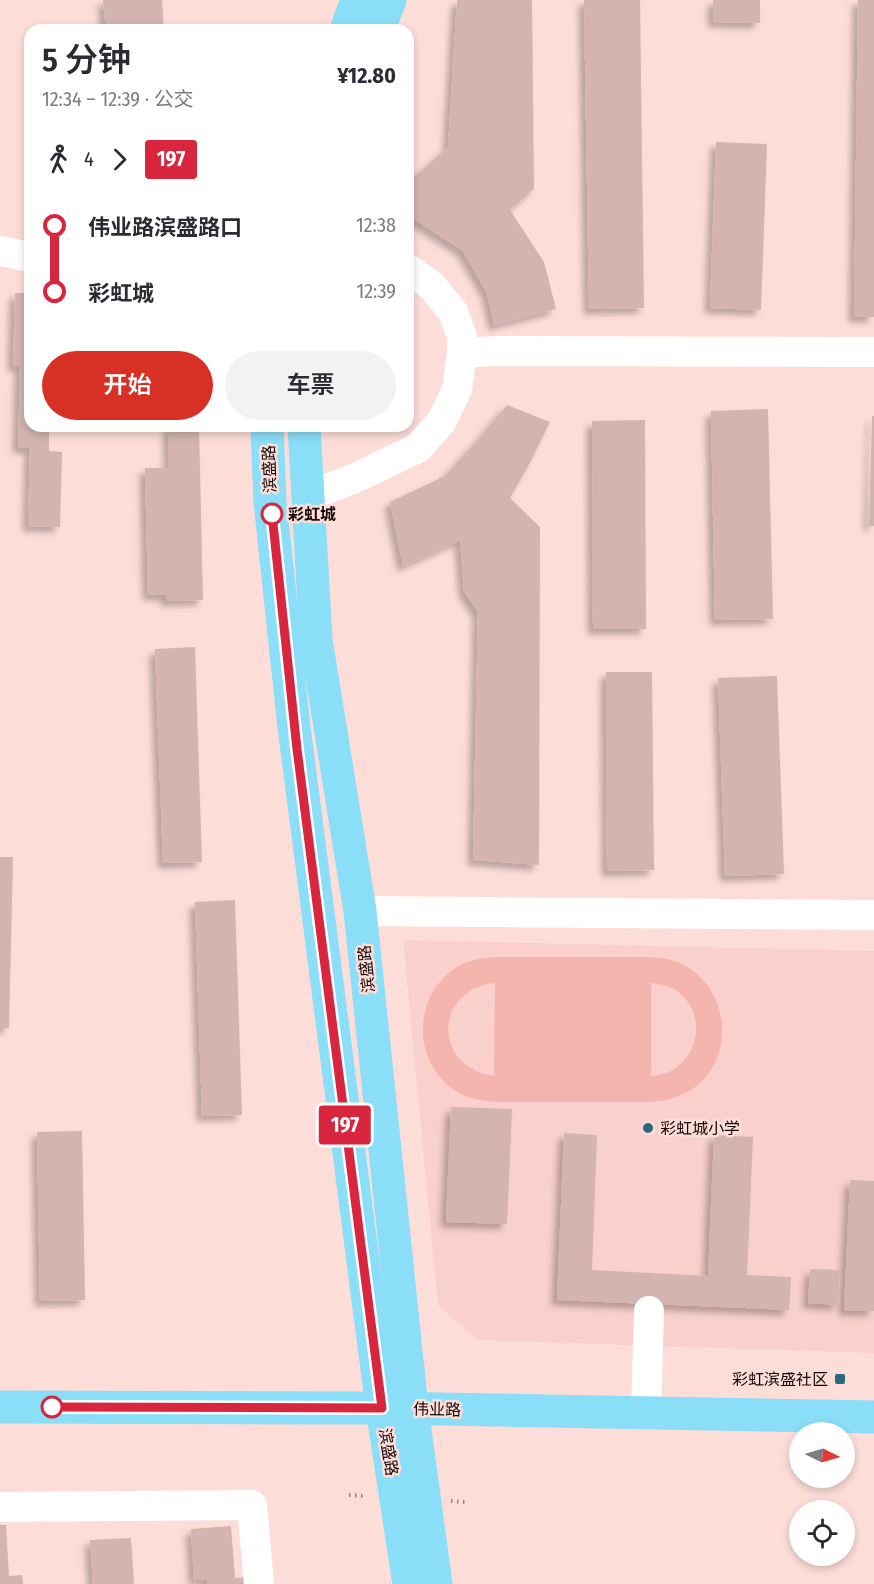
<!DOCTYPE html>
<html lang="zh">
<meta charset="utf-8">
<style>
body{margin:0;font-family:"Fira Sans Condensed","Noto Sans SC",sans-serif;background:#f2f2f3;color:#2b2b33;height:100vh;display:flex;flex-direction:column;font-size:22px;white-space:nowrap}
*{box-sizing:border-box;margin:0}
p{font-size:20px;color:#7c7c81}
.icon{flex:none;width:33px;height:33px;fill:none;stroke:currentColor;stroke-width:2;stroke-linecap:round;stroke-linejoin:round}
.map{position:relative;flex:1;overflow:hidden}
.side{position:absolute;left:24px;top:24px;width:390px;height:408px;display:flex;flex-direction:column;background:#fff;border-radius:18px;box-shadow:0 3px 9px #0003}
.side>*{flex:none}
.badge{padding:0 12px;border-radius:4px;font-size:21px;line-height:39px}
.needle{width:39px;rotate:95deg}
.controls{position:absolute;left:789px;top:1422px;display:grid;gap:12px}
.controls a{display:grid;place-items:center;width:66px;height:66px;border-radius:50%;background:#fff;box-shadow:0 3px 9px #0003;font-size:30px}
.map>.badge{position:absolute;translate:-50% -50%;box-shadow:0 0 0 3px #fff}
.legs{display:flex;align-items:center;gap:9px;height:66px;padding:0 18px;font-size:20px}
.legs p{margin-inline-start:auto}
.overview{display:flex;align-items:center;justify-content:space-between;height:102px;padding:0 18px}
h1{font-size:33px;font-weight:600;line-height:45px}
.action{display:flex;gap:12px;margin-top:auto;padding:12px 18px}
.action a{flex:1;height:69px;border-radius:36px;background:#d93025;color:#fff;font-size:24px;font-weight:600;line-height:69px;text-align:center}
.action a+a{background:#f2f2f3;color:#2b2b33}
ul{padding:0 18px;list-style:none}
li{display:flex;align-items:center;gap:21px;height:66px;font-size:22px}
li i{display:grid;place-items:center;width:9px;height:100%;margin:0 8px;background:currentColor}
li i::after{content:'';width:15px;height:15px;margin:-8px;border:4px solid;border-radius:50%;background:#fff}
li p{margin-inline-start:auto}
li:first-child i{background:linear-gradient(#0000 50%,currentColor 0)}
li:last-child i{background:linear-gradient(currentColor 50%,#0000 0)}
.map>svg:first-child{display:block}
.built{fill:#f9d0cb}
.green{fill:#f3b5ae;fill-rule:evenodd}
.building{fill:#d3b4b0;filter:url(#shadow)}
.lines{fill:none;stroke-linecap:round;stroke-linejoin:round}
.path{stroke:#98817e;stroke-width:4;stroke-dasharray:1.5 4.5;stroke-linecap:butt}
.minor{stroke:#fff;stroke-width:30}
.major{stroke:#8bdef7;stroke-width:33}
.line-1-casing{stroke:#fff;stroke-width:14}
.line-1{stroke:#d7263d;stroke-width:9}
.stop-1-dot{fill:#fff;stroke:#d7263d;stroke-width:3}
.poi-dot{fill:#29687d;stroke:#fdddd8;stroke-width:2}
.labels{text-anchor:middle;stroke-width:5;stroke-linejoin:round;paint-order:stroke}
.street-label{font-size:16px;fill:#130908;stroke:#fdddd8}
.stop-label{font-size:16px;font-weight:bold;fill:#130908;stroke:#fdddd8;text-anchor:start}
.poi-label{font-size:16px;fill:#130908;stroke:#fdddd8;text-anchor:start}
</style>
<div class="map">
<svg width="874" height="1584" viewBox="0 0 874 1584">
<defs>
<filter id="shadow"><feDropShadow dx="-5.5" dy="5.5" stdDeviation="3" flood-color="#0004"/></filter>
</defs>
<rect width="100%" height="100%" fill="#fdddd8"/>
<path class="built" d="M403 940 874 951V1353L477 1340 438 1305Z"/>
<path class="green" d="M495 957H651C661 958 672 959 682 964 729 987 737 1057 694 1088 680 1097 667 1101 650 1102H495C484 1101 473 1099 463 1095 409 1068 410 990 463 964 473 959 484 958 495 957ZM494 983H495L494 1076C433 1067 433 991 494 983ZM651 983C660 984 670 986 677 991 703 1010 702 1048 677 1067 670 1073 660 1075 651 1076Z"/>
<g class="building">
<path d="M103 0H162L164 30H106Z"/>
<path d="M457 0H532L534 189 510 210 544 262 556 309 494 325 487 293 463 251 411 217V180L448 147Z"/>
<path d="M584 0H640L644 308 589 309Z"/>
<path d="M713 0H760V23L713 22Z"/>
<path d="M858 0H874V317H854Z"/>
<path d="M716 142 767 144 761 310 710 308Z"/>
<path d="M15 293H30V426H49V451L62 452 60 527 28 526 30 448H18L20 366H13Z"/>
<path d="M507 405 550 422 531 461 510 498 540 527 539 865 473 860 478 612 464 591 460 540 403 566 390 502 445 476 477 441Z"/>
<path d="M768 409 773 619 715 620 711 411Z"/>
<path d="M872 416H874V526H869Z"/>
<path d="M645 420 646 629H593L592 421Z"/>
<path d="M168 426H199L203 600 166 601V595H148L145 468H169Z"/>
<path d="M195 647 202 862 163 863 155 649Z"/>
<path d="M606 672H652L654 870 607 871Z"/>
<path d="M777 676 784 874 725 876 718 678Z"/>
<path d="M0 857H13L9 1028H0Z"/>
<path d="M235 900 242 1115 202 1116 195 902Z"/>
<path d="M451 1107 512 1109 507 1224 446 1222Z"/>
<path d="M82 1131 85 1300 40 1301 37 1132Z"/>
<path d="M564 1133 597 1135 592 1270 708 1276 714 1135 753 1137 747 1275 791 1277 789 1310 557 1300Z"/>
<path d="M850 1180 874 1181V1311L844 1310Z"/>
<path d="M810 1269 840 1270 838 1305 808 1303Z"/>
<path d="M0 1525H6L9 1576 22 1575 23 1584H0Z"/>
<path d="M231 1526 235 1578 248 1577V1584H208L207 1579 194 1580 191 1529Z"/>
<path d="M131 1538 134 1584H93L90 1540Z"/>
</g>
<g class="lines">
<g class="path">
<path d="M349 1495 366 1496"/>
<path d="M451 1501 465 1502"/>
</g>
<g class="minor">
<path d="M0 251 30 257"/>
<path d="M462 353 494 351 874 352"/>
<path d="M308 496 353 479 418 448 442 421 457 389 462 353V336L453 312 432 286 408 269"/>
<path d="M360 911 874 915"/>
<path d="M646 1413 649 1311"/>
<path d="M0 1507 252 1505 259 1584"/>
</g>
<g class="major">
<path d="M346 30 357 0"/>
<path d="M378 30 390 0"/>
<path d="M267 426 270 502 294 727 382 1408 409 1584"/>
<path d="M304 426 316 640 360 911 412 1408 436 1584"/>
<path d="M0 1407 382 1408 874 1417"/>
</g>
</g>
<g class="lines">
<defs>
<path id="line-1" d="M52 1407 382 1408 297 749 272 514"/>
</defs>
<use href="#line-1" class="line-1-casing"/>
<use href="#line-1" class="line-1"/>
</g>
<g class="stop-1-dot">
<circle cx="272" cy="514" r="10"/>
<circle cx="52" cy="1407" r="10"/>
</g>
<g class="poi-dot">
<circle cx="648" cy="1128" r="6"/>
<rect x="834" y="1373" width="12" height="12" rx="3"/>
</g>
<g class="labels">
<g class="street-label">
<text transform="translate(269 469) rotate(-92)" y="6">滨盛路</text>
<text transform="translate(366 969) rotate(-96)" y="6">滨盛路</text>
<text transform="translate(437 1409) rotate(1)" y="6">伟业路</text>
<text transform="translate(389 1452) rotate(81)" y="6">滨盛路</text>
</g>
<g class="stop-label">
<text x="288" y="520">彩虹城</text>
</g>
<g class="poi-label">
<text x="660" y="1134">彩虹城小学</text>
<text x="828" y="1385" text-anchor="end">彩虹滨盛社区</text>
</g>
</g>
</svg>
<div class="controls">
<a><svg class="needle" viewBox="-14 -14 28 28"><path d="M0-13l5 13h-10z" fill="#e53935"/><path d="M0 13l5-13h-10z" fill="#7c7c81"/></svg></a>
<a><svg class="icon" aria-label="locate" viewBox="0 0 24 24"><circle cx="12" cy="12" r="6"/><path d="M12 2v4M12 18v4M2 12h4M18 12h4"/></svg></a>
</div>
<b class="badge" style="left:345px;top:1125px;background:#d7263d;color:#fff">197</b>
<section class="side">
<div class="overview"><div><h1>5 分钟</h1><p>12:34 – 12:39 · 公交</p></div><b>¥12.80</b></div>
<div class="legs"><svg class="icon" aria-label="walk" viewBox="0 0 24 24"><circle cx="13" cy="4" r="2"/><path d="M13 8l-2 6 4 7M11 14l-3 7M7 12l3-4h3l4 4"/></svg>4<svg class="icon" aria-label="forward" viewBox="0 0 24 24"><path d="M9 5l7 7-7 7"/></svg><b class="badge" style="background:#d7263d;color:#fff">197</b></div>
<ul>
<li><i style="color:#d7263d"></i><b>伟业路滨盛路口</b><p>12:38</p></li>
<li><i style="color:#d7263d"></i><b>彩虹城</b><p>12:39</p></li>
</ul>
<div class="action"><a>开始</a><a>车票</a></div>
</section>
</div>
